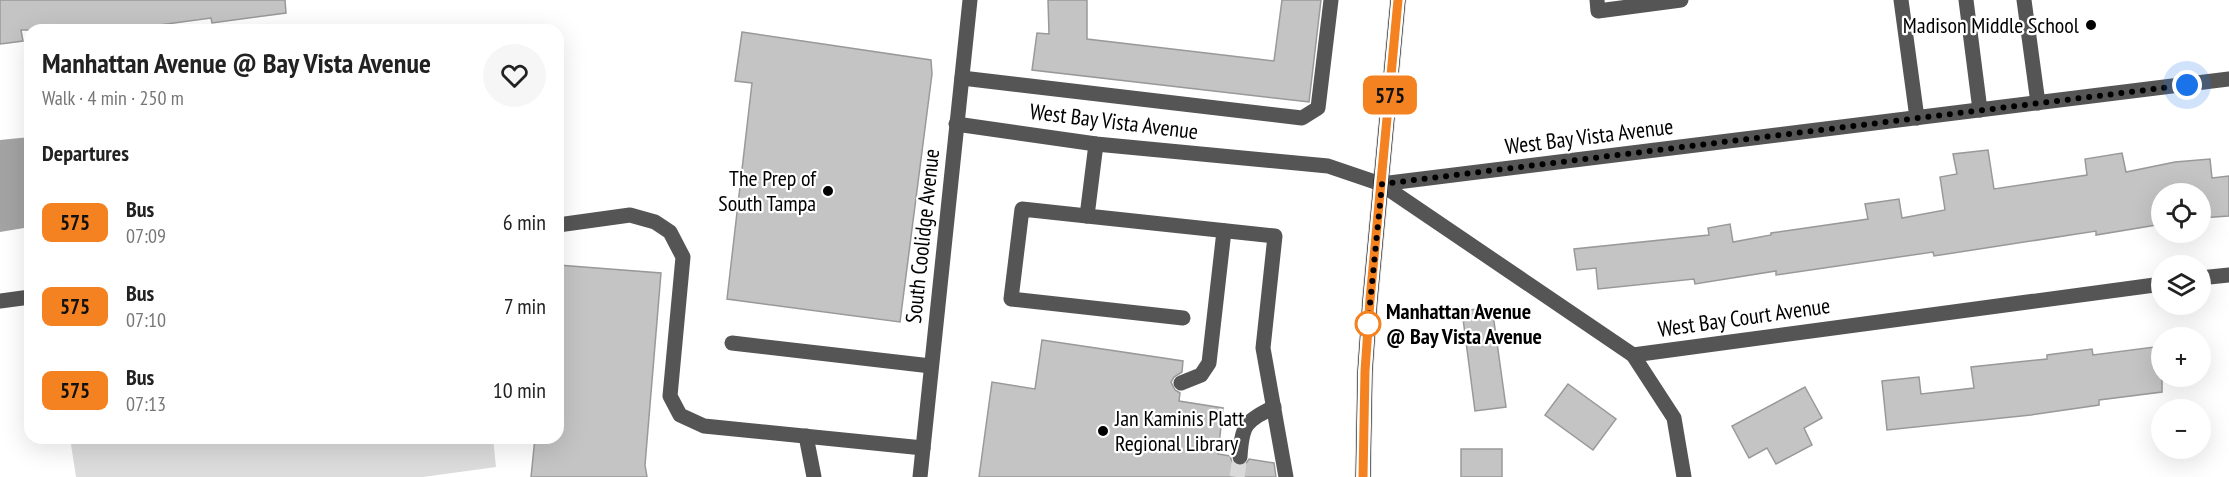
<!DOCTYPE html>
<meta charset="utf-8">
<style>
body{margin:0;font-family:"PT Sans Narrow",sans-serif;background:#f6f6f6;color:#222;height:100vh;display:flex;flex-direction:column;font-size:22px;white-space:nowrap}
*{box-sizing:border-box;margin:0}
p{font-size:20px;color:#767676}
.icon{flex:none;width:33px;height:33px;fill:none;stroke:currentColor;stroke-width:2;stroke-linecap:round;stroke-linejoin:round}
.map{position:relative;flex:1;overflow:hidden}
.side{position:absolute;left:24px;top:24px;width:540px;height:420px;display:flex;flex-direction:column;background:#fff;border-radius:18px;box-shadow:0 6px 24px #0002}
.side>*{flex:none}
.badge{padding:0 12px;border-radius:9px;font-size:21px;line-height:39px}
.fabs{position:absolute;left:2151px;top:183px;display:grid;gap:12px}
.fabs a{display:grid;place-items:center;width:60px;height:60px;border-radius:50%;background:#fff;box-shadow:0 6px 24px #0002;font-size:30px}
.you{position:absolute;width:30px;height:30px;margin:-15px;border:4px solid #fff;border-radius:50%;background:#1a73e8;box-shadow:0 0 0 9px #1a73e833}
.map>.badge{position:absolute;translate:-50% -50%;box-shadow:0 0 0 3px #fff}
h2{padding:0 18px;font-size:22px;line-height:54px}
.round{display:grid;place-items:center;flex:none;width:63px;height:63px;border-radius:32px;background:#f6f6f6}
.overview{display:flex;align-items:center;justify-content:space-between;height:102px;padding:0 18px}
h1{font-size:28px;font-weight:600;line-height:45px}
ul{padding:0;list-style:none}
li{display:flex;align-items:center;gap:18px;height:84px;padding:0 18px}
li div{flex:1}
li b{display:block;font-size:22px}
li em{font-style:normal}
li .badge{min-width:66px;font-weight:700;text-align:center}
.map>svg:first-child{display:block}
.green{fill:#dcdcdc}
.water{fill:#a3a3a3}
.building{fill:#c4c4c4;stroke:#999;stroke-width:1.5}
.lines{fill:none;stroke-linecap:round;stroke-linejoin:round}
.minor-tunnel{stroke:#d9d9d9;stroke-width:15;stroke-dasharray:15 8;stroke-linecap:butt}
.major-casing{stroke:#dbdbdb;stroke-width:17}
.minor{stroke:#555;stroke-width:15}
.major{stroke:#000;stroke-width:15}
.line-casing{stroke:#fff;stroke-width:14}
.line{stroke:#f58220;stroke-width:9}
.walk{stroke:#000;stroke-width:6;stroke-dasharray:0 10.8}
.poi-dot{fill:#000;stroke:#fff;stroke-width:2}
.stop-dot{fill:#fff;stroke:#f58220;stroke-width:3}
.labels{text-anchor:middle;stroke-width:4.5;stroke-linejoin:round;paint-order:stroke}
.poi-label{font-size:22px;fill:#000;stroke:#fff;text-anchor:end}
.street-label{font-size:22px;fill:#000;stroke:#fff}
.stop-label{font-size:22px;font-weight:bold;fill:#000;stroke:#fff;text-anchor:start}
</style>
<div class="map">
<svg width="2229" height="477" viewBox="0 0 2229 477">
<rect width="100%" height="100%" fill="#fff"/>
<path class="green" d="M70 438H493L496 467 423 477H76Z"/>
<path class="water" d="M30 137V227L0 232V140Z"/>
<g class="building">
<path d="M0 0H285L286 13 212 23 211 18 122 30H21L23 41 0 44Z"/>
<path d="M1048 0H1087V39L1274 61 1282 0H1321L1309 102 1032 70 1037 33 1049 34Z"/>
<path d="M742 32 931 60 932 74 900 322 727 299 752 83 735 81Z"/>
<path d="M1988 150 1994 189 2087 175 2085 159 2122 153 2126 172 2175 162 2210 159 2212 178 2229 176V216L2200 218V194H2162V224L2096 235V231L1934 256 1933 252 1776 275V271L1695 284 1694 279 1598 289 1596 268 1577 270 1574 249 1709 235 1708 228 1730 224 1733 242 1771 235V233L1868 219 1865 204 1899 199 1902 218 1945 210 1940 177 1957 174 1953 154Z"/>
<path d="M558 265 661 273 645 465 647 477H531L535 438H558Z"/>
<path d="M1492 307 1506 407 1475 411 1462 311Z"/>
<path d="M1042 340 1183 361 1182 372 1174 377 1171 382 1175 390 1180 393 1179 401 1223 408 1218 454 1230 456 1232 462 1239 467 1245 465 1249 459 1274 463 1276 477H979L992 382 1035 389Z"/>
<path d="M2162 346V392L2099 400V405L2031 415 1887 430 1882 381 1919 377 1921 394 1974 388 1971 367 2047 359V355L2092 349 2093 355Z"/>
<path d="M1568 384 1616 419 1593 450 1545 415Z"/>
<path d="M1805 387 1822 418 1804 428 1812 445 1776 464 1767 448 1749 458 1732 426Z"/>
<rect x="1461" y="449" width="41" height="28"/>
</g>
<g class="lines">
<path class="minor-tunnel" d="M1237 477 1240 457"/>
<defs>
<path id="major" d="M1363 477 1365 371 1370 300 1398 0"/>
</defs>
<use href="#major" class="major-casing"/>
<g class="minor">
<path d="M1597 0 1598 11 1681 0"/>
<path d="M1901 0 1917 118"/>
<path d="M1966 0 1980 110"/>
<path d="M2024 0 2038 103"/>
<path d="M962 78 1302 118 1318 108 1331 0"/>
<path d="M956 124 1096 144 1328 166 1381 184 2229 79"/>
<path d="M1096 144 1087 216 1275 236 1263 348 1286 477"/>
<path d="M1381 184 1633 355 2162 284"/>
<path d="M1087 216 1022 209 1011 299 1183 318"/>
<path d="M558 225 630 215 655 222 670 232 683 257 670 396 680 415 704 426 923 448"/>
<path d="M2200 278 2229 275"/>
<path d="M0 301 30 297"/>
<path d="M732 343 931 366"/>
<path d="M1633 355 1674 418 1684 477"/>
<path d="M1181 383 1201 375 1209 363 1224 231"/>
<path d="M806 436 814 477"/>
<path d="M1240 457C1242 424 1245 422 1274 407"/>
<path d="M920 477 970 0"/>
</g>
<use href="#major" class="major"/>
</g>
<g class="lines">
<defs>
<path id="line" d="M1363 477 1365 371 1370 300 1398 0"/>
</defs>
<use href="#line" class="line-casing"/>
<use href="#line" class="line"/>
<path class="walk" d="M1368 324 1382 184 2187 85"/>
</g>
<g class="poi-dot">
<circle cx="2091" cy="25" r="6"/>
<circle cx="828" cy="191" r="6"/>
<circle cx="1103" cy="431" r="6"/>
</g>
<circle class="stop-dot" cx="1368" cy="324" r="12"/>
<g class="labels">
<g class="poi-label">
<text x="2079" y="33">Madison Middle School</text>
<text x="816" y="186">The Prep of<tspan x="816" dy="25">South Tampa</tspan></text>
<text x="1115" y="426" text-anchor="start">Jan Kaminis Platt<tspan x="1115" dy="25">Regional Library</tspan></text>
</g>
<g class="street-label">
<text transform="translate(1114 121) rotate(7)" y="8">West Bay Vista Avenue</text>
<text transform="translate(1589 136) rotate(-7)" y="8">West Bay Vista Avenue</text>
<text transform="translate(922 236) rotate(-84)" y="8">South Coolidge Avenue</text>
<text transform="translate(1744 317) rotate(-8)" y="8">West Bay Court Avenue</text>
</g>
<g class="stop-label">
<text x="1386" y="319">Manhattan Avenue<tspan x="1386" dy="25">@ Bay Vista Avenue</tspan></text>
</g>
</g>
</svg>
<div class="fabs">
<a><svg class="icon" aria-label="locate" viewBox="0 0 24 24"><circle cx="12" cy="12" r="6"/><path d="M12 2v4M12 18v4M2 12h4M18 12h4"/></svg></a>
<a><svg class="icon" aria-label="layers" viewBox="0 0 24 24"><path d="M12 4l9 5-9 5-9-5zM3 14l9 5 9-5"/></svg></a>
<a>+</a>
<a>−</a>
</div>
<div class="you" style="left:2187px;top:85px"></div>
<b class="badge" style="left:1390px;top:95px;background:#f58220;color:#111">575</b>
<section class="side">
<div class="overview"><div><h1>Manhattan Avenue @ Bay Vista Avenue</h1><p>Walk · 4 min · 250 m</p></div><a class="round"><svg class="icon" aria-label="heart" viewBox="0 0 24 24"><path d="M12 20l-8-8c-3-5 5-10 8-4 3-6 11-1 8 4z"/></svg></a></div>
<h2>Departures</h2>
<ul>
<li><span class="badge" style="background:#f58220;color:#111">575</span><div><b>Bus</b><p>07:09</p></div><em>6 min</em></li>
<li><span class="badge" style="background:#f58220;color:#111">575</span><div><b>Bus</b><p>07:10</p></div><em>7 min</em></li>
<li><span class="badge" style="background:#f58220;color:#111">575</span><div><b>Bus</b><p>07:13</p></div><em>10 min</em></li>
</ul>
</section>
</div>
